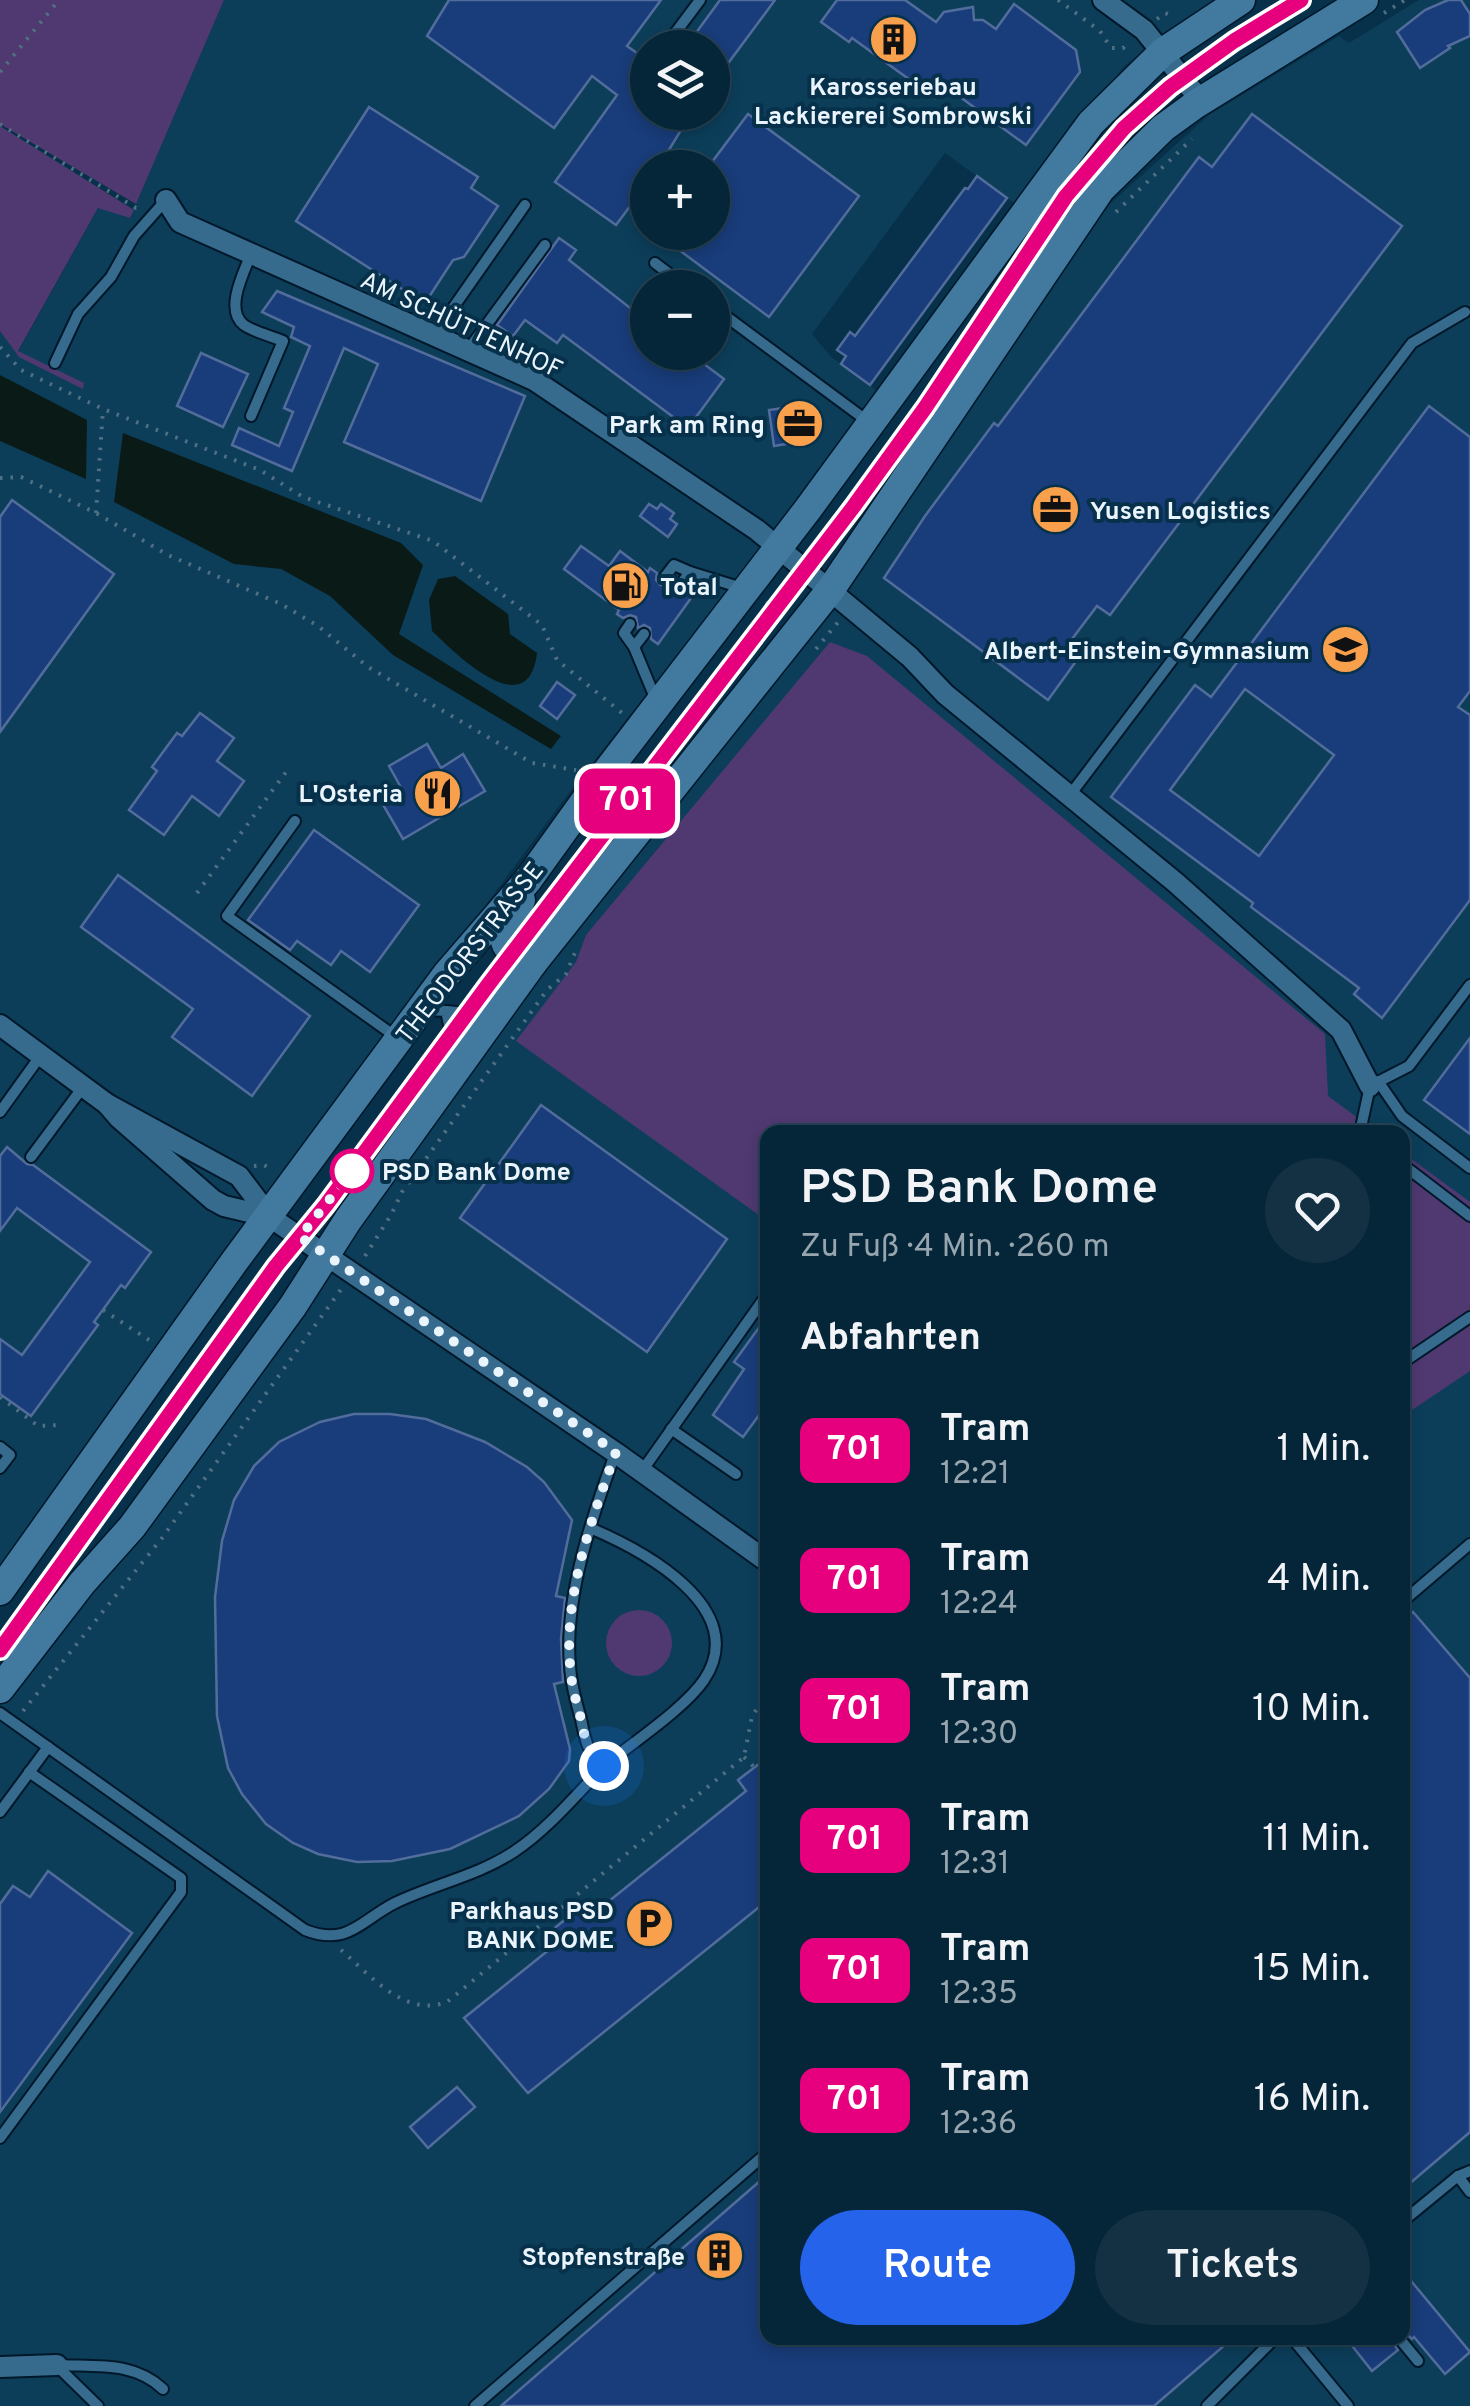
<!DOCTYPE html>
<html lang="de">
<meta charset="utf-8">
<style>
body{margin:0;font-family:Overpass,sans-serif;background:#133143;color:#f1f3f6;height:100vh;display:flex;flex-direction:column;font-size:38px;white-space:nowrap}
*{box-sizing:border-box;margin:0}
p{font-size:32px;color:#97a5ae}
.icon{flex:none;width:55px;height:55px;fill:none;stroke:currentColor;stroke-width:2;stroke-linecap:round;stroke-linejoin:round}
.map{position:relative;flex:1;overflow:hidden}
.side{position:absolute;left:760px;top:1125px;width:650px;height:1220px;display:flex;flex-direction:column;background:#052538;border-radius:20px;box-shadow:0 5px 15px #0003,0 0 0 2px #264253}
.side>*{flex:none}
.badge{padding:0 20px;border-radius:15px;font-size:35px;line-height:65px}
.fabs{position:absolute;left:630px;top:30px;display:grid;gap:20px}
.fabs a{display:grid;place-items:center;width:100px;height:100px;border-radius:50%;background:#052538;box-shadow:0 5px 15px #0003,0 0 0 2px #264253;font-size:50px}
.you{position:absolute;width:50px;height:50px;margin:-25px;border:8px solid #fff;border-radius:50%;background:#1a73e8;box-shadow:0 0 0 15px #1a73e833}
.map>.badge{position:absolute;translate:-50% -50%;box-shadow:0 0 0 5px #fff}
h2{padding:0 40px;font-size:38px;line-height:90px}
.round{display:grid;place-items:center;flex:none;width:105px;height:105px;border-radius:52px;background:#133143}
.head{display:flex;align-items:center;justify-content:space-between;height:170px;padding:0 40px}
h1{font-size:48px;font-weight:600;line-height:75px}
.button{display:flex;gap:20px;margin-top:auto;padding:20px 40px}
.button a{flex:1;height:115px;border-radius:60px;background:#2563eb;color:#fff;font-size:40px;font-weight:600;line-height:115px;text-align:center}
.button a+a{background:#133143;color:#f1f3f6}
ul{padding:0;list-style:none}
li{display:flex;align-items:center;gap:30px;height:130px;padding:0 40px}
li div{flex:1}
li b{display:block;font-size:38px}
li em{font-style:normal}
li .badge{min-width:110px;font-weight:700;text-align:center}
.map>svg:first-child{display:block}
.built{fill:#0c3e5a;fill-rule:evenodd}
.green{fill:#4f3970}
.water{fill:#0a1a17}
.building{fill:#193c7a;stroke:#526d9b;stroke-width:2.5;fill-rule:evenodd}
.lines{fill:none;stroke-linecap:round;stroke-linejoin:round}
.lane-casing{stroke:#001829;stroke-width:14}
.street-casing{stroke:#001829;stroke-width:24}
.secondary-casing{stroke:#001829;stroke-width:31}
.path{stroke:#507084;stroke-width:4;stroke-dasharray:2.5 8;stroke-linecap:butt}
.lane{stroke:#376b8e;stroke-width:10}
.street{stroke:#376b8e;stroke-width:20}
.secondary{stroke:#42799f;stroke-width:28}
.tram{stroke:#bdceda;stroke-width:2.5}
.line-casing{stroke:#fff;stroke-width:22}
.line{stroke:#e6007e;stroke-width:15}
.walk{stroke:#e9f4fc;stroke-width:10;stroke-dasharray:0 18}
.stop-dot{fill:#fff;stroke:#e6007e;stroke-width:5}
.labels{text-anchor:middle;stroke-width:8;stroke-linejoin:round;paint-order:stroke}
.poi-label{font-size:25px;font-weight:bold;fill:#e9f4fc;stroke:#07314a;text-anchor:end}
.street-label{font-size:25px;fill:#e9f4fc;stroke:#07314a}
.stop-label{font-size:25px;font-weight:bold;fill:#e9f4fc;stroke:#07314a;text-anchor:start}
</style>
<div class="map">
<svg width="1470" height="2406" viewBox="0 0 1470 2406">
<rect width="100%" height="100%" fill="#07314a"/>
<g class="built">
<path d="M224 0H1222L1125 65 1016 204 945 153 812 334 830 356 877 391 832 457 565 798 217 1268 0 1572V331L17 354 99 207 130 218ZM648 48H712V112H648ZM648 168H712V232H648ZM648 288H712V352H648Z"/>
<path d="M1419 0H1470V2406H0V1706L1094 218 1209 115 1339 36 1349 43ZM768 1132H1402V2338H768Z"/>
</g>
<g class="green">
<path d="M0 0H224L136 204 0 124Z"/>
<path d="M0 126 134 210 130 218 98 208 18 351 84 383 83 389 19 357 0 331Z"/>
<path d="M830 642 867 656 1325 1034 1328 1096 1377 1132H768L767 1221 516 1041 576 962 586 935Z"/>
<path d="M1402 1152 1470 1202V1371L1403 1416Z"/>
<circle cx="639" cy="1643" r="33"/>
</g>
<g class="water">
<path d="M0 375 87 420 86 479 0 441Z"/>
<path d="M123 433 401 543 423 565 399 634 561 736 551 749 393 655 330 596 281 569 234 564 114 502Z"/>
<path d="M455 576 508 614 510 634 537 653C528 726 456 654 432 631L429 600 438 579Z"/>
</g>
<g class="building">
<path d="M449 0H661L627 46 648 61V112H692L658 168H648V182L616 225 555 182 617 95 592 76 554 128 427 36Z"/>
<path d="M720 0H775L712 85V48H707L693 37Z"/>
<path d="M837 0H905L936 22 944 12 973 7 974 20H983L996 29 1014 4 1076 50 1080 72 1026 145 945 86 935 98 852 38 849 42 821 22Z"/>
<path d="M1448 0H1461L1470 14V36L1448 46 1450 48 1420 68 1397 32 1425 10Z"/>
<path d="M369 107 478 177 471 188 498 206 464 257 453 260 427 300 408 288 405 291 296 221Z"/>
<path d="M748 114 859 196 769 317 655 232H712V162Z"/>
<path d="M1252 114 1402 226 1110 615 1097 606 1069 643 1082 653 1048 700 884 578 925 516 994 423 998 426 1199 157 1212 167Z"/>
<path d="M977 176 1007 198 870 385 841 364 846 356 837 350 850 332 855 336 965 188 968 189Z"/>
<path d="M559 238 576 250 569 260 648 322V352H688L724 379 688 428 563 335 557 343 525 320 513 336 497 325Z"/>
<path d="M277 291 525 396 481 501 344 442 378 364 344 348 292 471 232 445 239 428 279 446 293 412 284 408 310 346 291 337 294 327 262 312Z"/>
<path d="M201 353 248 374 223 427 177 406Z"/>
<path d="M805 405 810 440 774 446 769 410Z"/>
<path d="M1429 406 1470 437V691L1458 707 1470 715V900L1382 1018 1354 994 1359 988 1251 907 1253 903 1111 797 1195 685 1211 697ZM1245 689 1334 755 1259 856 1170 790Z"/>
<path d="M12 500 114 574 0 732V517Z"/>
<path d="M649 504 657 509 661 504 674 513 670 519 677 524 668 537 640 516Z"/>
<path d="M581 546 609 566 620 551 648 572 650 568 657 573 656 580 660 585 670 584 674 595 685 594 691 598 658 644 651 639 650 628 644 625 638 628 636 617 630 615 623 618 617 614 619 610 564 569Z"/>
<path d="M557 682 575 695 557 719 540 706Z"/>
<path d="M200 713 234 738 217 761 244 781 219 816 192 796 164 835 129 810 157 771 152 767 177 733 182 736Z"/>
<path d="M427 744 441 768 463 754 485 791 403 839 382 803 403 791 389 766Z"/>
<path d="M314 830 419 905 370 972 341 951 331 965 297 941 290 950 248 920Z"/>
<path d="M118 875 310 1016 252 1096 172 1037 193 1009 81 927Z"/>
<path d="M1470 1038V1134L1424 1100Z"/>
<path d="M541 1105 727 1239 647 1352 460 1218Z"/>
<path d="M7 1147 27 1164 33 1165 151 1252 125 1288 121 1285 94 1322 98 1325 31 1416 0 1394V1339L22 1355 90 1262 17 1208 0 1231V1156Z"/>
<path d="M768 1315V1403L743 1437 713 1415 744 1369 734 1362Z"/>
<path d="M354 1414H390L426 1419 485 1442 527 1467 544 1482 572 1520 556 1596 565 1598 561 1639 563 1682 554 1684 570 1749 569 1761 549 1789 519 1816 450 1849 392 1861 357 1862 318 1854 293 1843 266 1824 242 1794 228 1768 217 1716 215 1597 222 1541 234 1500 254 1466 279 1442 320 1422Z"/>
<path d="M1413 1612 1470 1678V2132L1402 2190V1621Z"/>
<path d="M768 1757V1900L528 2093 464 2018 560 1941 552 1930 580 1908 588 1918 746 1791 738 1780Z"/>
<path d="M48 1871 132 1933 0 2112V1904L13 1886 30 1897Z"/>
<path d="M457 2087 475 2107 428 2148 410 2127Z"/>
<path d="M768 2174V2338H1233L1154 2406H501Z"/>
<path d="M1402 2270 1470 2352 1445 2374 1414 2337 1412 2339 1402 2330Z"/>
<path d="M1365 2338H1390L1398 2350 1372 2371 1353 2347Z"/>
</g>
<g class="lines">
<defs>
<g id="lane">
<path d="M667 44 700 0"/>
<path d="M251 254C244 272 224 310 244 325 254 332 271 336 283 341L251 416"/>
<path d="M655 263 688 288"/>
<path d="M712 306 870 423"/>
<path d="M434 335 525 205"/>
<path d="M468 350 545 245"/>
<path d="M55 363 78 314 111 277 134 236 166 200"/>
<path d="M664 578 674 565 690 572"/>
<path d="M678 588 690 572 742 588"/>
<path d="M630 624 624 633 634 647"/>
<path d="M644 634 634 647 656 700"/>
<path d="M1070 795 1412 343 1465 312"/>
<path d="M295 821 227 916 399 1039"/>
<path d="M446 1011 457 1012 475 1029V1033"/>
<path d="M1378 1081 1402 1116 1470 1168"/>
<path d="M0 1112 41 1055"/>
<path d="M1360 1132 1370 1086 1409 1066 1470 985"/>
<path d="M31 1157 83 1087"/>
<path d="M1402 1164 1470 1216"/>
<path d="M1402 1363 1470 1317"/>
<path d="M671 1429 736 1474"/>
<path d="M0 1447 10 1455 0 1468"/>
<path d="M642 1471 768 1293"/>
<path d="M590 1528C642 1550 752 1608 704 1680 684 1709 632 1743 604 1766 587 1753 585 1739 581 1719 576 1702 571 1684 570 1666 564 1597 592 1517 615 1454"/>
<path d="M1402 1602 1470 1544"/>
<path d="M0 1643 263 1284 392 1116 434 1071 447 1051 451 1034 446 1011 426 1010"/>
<path d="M0 1713 305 1930C348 1947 361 1920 395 1903 434 1884 478 1876 515 1851 548 1829 576 1795 604 1766"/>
<path d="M0 1812 48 1747"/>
<path d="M0 2138 181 1892V1878L29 1772"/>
<path d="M1458 2176 1470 2192"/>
<path d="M1402 2222 1458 2176 1470 2171"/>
<path d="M1292 2338 1348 2406"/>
<path d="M1399 2338 1418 2361"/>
<path d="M58 2365C96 2367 133 2361 163 2389"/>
<path d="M57 2366 98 2406"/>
<path d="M475 2406 768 2152"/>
<path d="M1207 2406 1275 2338"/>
</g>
<g id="street">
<path d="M1103 0 1144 30 1201 101"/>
<path d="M166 200 180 222 534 380 757 530 910 657 945 694 1175 882 1341 1030 1370 1086"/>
<path d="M0 1025 107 1104 239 1176 270 1217"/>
<path d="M107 1104 119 1118 213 1200 224 1206 270 1217 616 1453 768 1562"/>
<path d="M0 2367 57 2365"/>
</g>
<g id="secondary">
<path d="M521 900C508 933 487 944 533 963"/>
<path d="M0 1591 234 1262 446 975 528 880 597 784 808 509 1091 123 1163 52 1241 0"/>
<path d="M0 1689 82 1583 132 1527 293 1306 348 1220 533 963 831 589 1101 189 1163 128 1196 104 1364 0"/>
</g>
</defs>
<use href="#lane" class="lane-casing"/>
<use href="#street" class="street-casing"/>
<use href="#secondary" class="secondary-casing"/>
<g class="path">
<path d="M1058 0 1100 31 1111 48H1123L1127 44"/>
<path d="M1384 13 1405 0"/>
<path d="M1157 19 1165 13 1175 17"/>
<path d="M0 72 59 0"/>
<path d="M0 124 136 208 141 207"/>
<path d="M1116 212 1192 139"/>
<path d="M0 347 21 370 103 409 260 470 303 497 433 541 542 625 557 660 622 713"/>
<path d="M0 478 21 477 96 513 168 555 281 604 318 626 368 667 532 763 576 770"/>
<path d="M96 513 103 409"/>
<path d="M766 602 782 615"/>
<path d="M816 649 839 621"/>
<path d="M197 893 286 772"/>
<path d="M254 1166 264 1165 273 1170"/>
<path d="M365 1256 391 1215 402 1192 547 990 566 974 577 948"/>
<path d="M103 1310 149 1340"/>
<path d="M0 1397 38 1426 60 1425"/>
<path d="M23 1711 162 1538 342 1288"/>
<path d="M744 1757 754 1767"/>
<path d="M341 1950C370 1975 405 2018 447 2002L744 1757 752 1716 768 1693"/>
</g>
<use href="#lane" class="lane"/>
<use href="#street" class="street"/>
<use href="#secondary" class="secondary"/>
<path class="tram" d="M0 1651 276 1266 326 1205 464 1016 854 506 925 407 1066 196 1124 128 1170 87 1234 41 1301 0"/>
</g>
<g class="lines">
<defs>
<path id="line" d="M0 1650 276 1266 326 1205 488 985 854 506 925 408 1066 196 1124 128 1170 87 1234 41 1301 0"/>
</defs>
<use href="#line" class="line-casing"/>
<use href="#line" class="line"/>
<path class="walk" d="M352 1171 300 1237 616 1452C592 1518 564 1594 570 1665 571 1683 576 1702 581 1719 585 1739 587 1753 604 1766"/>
</g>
<defs>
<symbol id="building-disc" viewBox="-11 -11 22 22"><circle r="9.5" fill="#f9a04d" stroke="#07314a"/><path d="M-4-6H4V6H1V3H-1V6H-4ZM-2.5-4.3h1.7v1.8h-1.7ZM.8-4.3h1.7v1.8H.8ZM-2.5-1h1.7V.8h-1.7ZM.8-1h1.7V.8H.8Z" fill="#111"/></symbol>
<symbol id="office-disc" viewBox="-11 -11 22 22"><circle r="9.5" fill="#f9a04d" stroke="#07314a"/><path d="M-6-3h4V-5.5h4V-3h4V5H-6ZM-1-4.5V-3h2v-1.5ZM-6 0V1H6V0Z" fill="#111"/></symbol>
<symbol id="fuel-disc" viewBox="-11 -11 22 22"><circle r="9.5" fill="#f9a04d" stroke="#07314a"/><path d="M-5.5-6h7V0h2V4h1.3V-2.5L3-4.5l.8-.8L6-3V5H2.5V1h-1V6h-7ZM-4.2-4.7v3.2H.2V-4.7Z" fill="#111"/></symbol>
<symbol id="school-disc" viewBox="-11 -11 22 22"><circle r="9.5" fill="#f9a04d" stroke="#07314a"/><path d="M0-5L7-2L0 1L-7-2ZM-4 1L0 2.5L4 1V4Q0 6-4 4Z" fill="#111"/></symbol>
<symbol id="restaurant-disc" viewBox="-11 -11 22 22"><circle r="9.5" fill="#f9a04d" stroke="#07314a"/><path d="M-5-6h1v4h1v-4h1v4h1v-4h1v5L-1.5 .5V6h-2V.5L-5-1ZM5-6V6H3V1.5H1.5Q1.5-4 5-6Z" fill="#111"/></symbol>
<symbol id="parking-disc" viewBox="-11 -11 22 22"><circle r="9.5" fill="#f9a04d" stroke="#07314a"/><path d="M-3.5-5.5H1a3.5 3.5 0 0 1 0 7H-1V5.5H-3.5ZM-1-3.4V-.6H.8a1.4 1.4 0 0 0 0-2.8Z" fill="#111"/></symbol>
</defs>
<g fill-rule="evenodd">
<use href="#building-disc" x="866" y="12" width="55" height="55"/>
<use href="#office-disc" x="772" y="396" width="55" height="55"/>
<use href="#office-disc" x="1028" y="482" width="55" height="55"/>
<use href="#fuel-disc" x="598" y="558" width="55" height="55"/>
<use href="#school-disc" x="1318" y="622" width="55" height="55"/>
<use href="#restaurant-disc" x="410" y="766" width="55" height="55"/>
<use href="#parking-disc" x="622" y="1896" width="55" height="55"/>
<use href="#building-disc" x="692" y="2228" width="55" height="55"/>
</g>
<circle class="stop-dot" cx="352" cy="1171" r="20"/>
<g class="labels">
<g class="poi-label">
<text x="893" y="95" text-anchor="middle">Karosseriebau<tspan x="893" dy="29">Lackiererei Sombrowski</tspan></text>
<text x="765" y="433">Park am Ring</text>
<text x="1090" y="519" text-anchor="start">Yusen Logistics</text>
<text x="660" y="595" text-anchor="start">Total</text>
<text x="1310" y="659">Albert-Einstein-Gymnasium</text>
<text x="403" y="802">L'Osteria</text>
<text x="614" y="1919">Parkhaus PSD<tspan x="614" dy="29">BANK DOME</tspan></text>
<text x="685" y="2265">Stopfenstraße</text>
</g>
<g class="street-label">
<text transform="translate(462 324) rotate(25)" y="9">AM SCHÜTTENHOF</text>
<text transform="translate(469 952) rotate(-52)" y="9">THEODORSTRASSE</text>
</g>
<g class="stop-label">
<text x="382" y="1180">PSD Bank Dome</text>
</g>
</g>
</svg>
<div class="fabs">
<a><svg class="icon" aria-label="layers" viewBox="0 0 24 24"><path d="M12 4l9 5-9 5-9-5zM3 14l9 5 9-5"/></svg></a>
<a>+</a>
<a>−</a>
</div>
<div class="you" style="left:604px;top:1766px"></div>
<b class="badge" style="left:627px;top:801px;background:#e6007e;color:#fff">701</b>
<section class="side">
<div class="head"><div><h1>PSD Bank Dome</h1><p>Zu Fuß · 4 Min. · 260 m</p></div><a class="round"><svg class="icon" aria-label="heart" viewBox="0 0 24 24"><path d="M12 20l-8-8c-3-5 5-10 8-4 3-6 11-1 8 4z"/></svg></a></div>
<h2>Abfahrten</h2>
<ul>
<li><span class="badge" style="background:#e6007e;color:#fff">701</span><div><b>Tram</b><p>12:21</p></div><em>1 Min.</em></li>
<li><span class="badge" style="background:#e6007e;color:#fff">701</span><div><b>Tram</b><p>12:24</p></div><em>4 Min.</em></li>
<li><span class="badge" style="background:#e6007e;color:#fff">701</span><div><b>Tram</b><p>12:30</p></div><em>10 Min.</em></li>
<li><span class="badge" style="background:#e6007e;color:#fff">701</span><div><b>Tram</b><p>12:31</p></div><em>11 Min.</em></li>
<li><span class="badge" style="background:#e6007e;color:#fff">701</span><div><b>Tram</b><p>12:35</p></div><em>15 Min.</em></li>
<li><span class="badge" style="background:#e6007e;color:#fff">701</span><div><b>Tram</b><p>12:36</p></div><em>16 Min.</em></li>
</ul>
<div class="button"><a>Route</a><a>Tickets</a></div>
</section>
</div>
